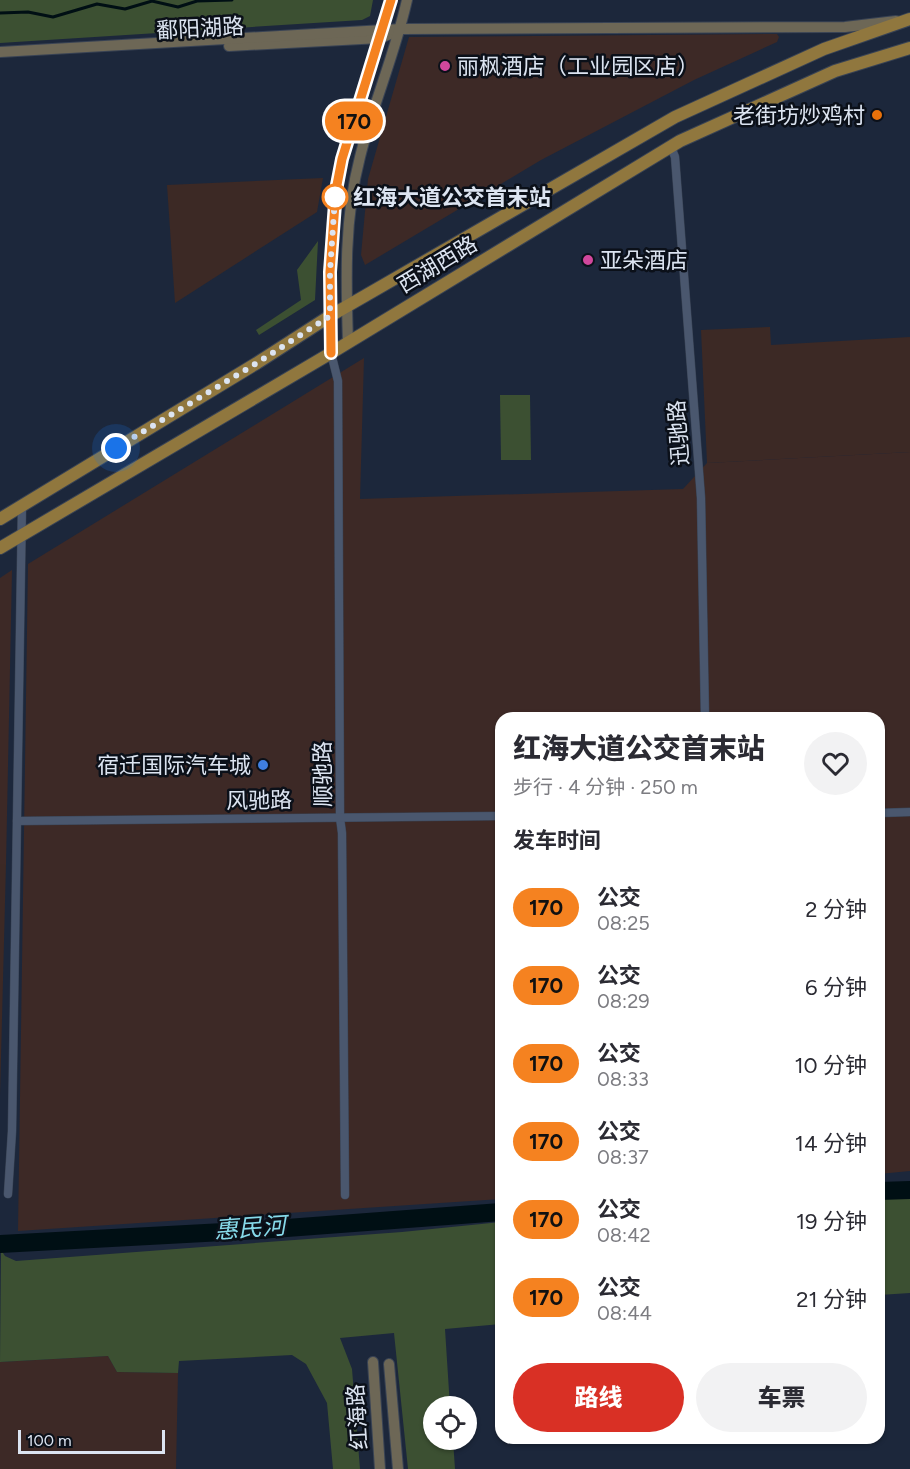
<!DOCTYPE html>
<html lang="zh">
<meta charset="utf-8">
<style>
body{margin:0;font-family:Figtree,"Noto Sans SC",sans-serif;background:#f2f2f3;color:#2b2b33;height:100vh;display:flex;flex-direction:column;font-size:22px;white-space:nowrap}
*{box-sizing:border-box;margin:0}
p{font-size:20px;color:#7c7c81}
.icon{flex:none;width:33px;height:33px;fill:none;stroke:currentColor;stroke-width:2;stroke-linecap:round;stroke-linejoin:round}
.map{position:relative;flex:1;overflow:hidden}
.panel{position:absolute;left:495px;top:712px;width:390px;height:732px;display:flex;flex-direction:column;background:#fff;border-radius:18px;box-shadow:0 2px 4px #0004}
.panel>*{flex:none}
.badge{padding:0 12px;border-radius:20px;font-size:21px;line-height:39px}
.tools{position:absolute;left:423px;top:1396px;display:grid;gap:12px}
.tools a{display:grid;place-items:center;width:54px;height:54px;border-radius:50%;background:#fff;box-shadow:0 2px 4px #0004;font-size:30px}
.scale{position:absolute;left:18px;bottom:15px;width:147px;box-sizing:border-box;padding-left:6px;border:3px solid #dce4f1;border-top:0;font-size:16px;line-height:21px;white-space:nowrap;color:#dce4f1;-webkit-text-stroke:4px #0b1019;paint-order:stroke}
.you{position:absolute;width:30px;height:30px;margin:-15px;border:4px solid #fff;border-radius:50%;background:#1a73e8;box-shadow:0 0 0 9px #1a73e833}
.map>.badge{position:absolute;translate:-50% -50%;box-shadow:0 0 0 3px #fff}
h2{padding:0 18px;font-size:22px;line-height:54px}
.round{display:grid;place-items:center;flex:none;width:63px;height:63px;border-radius:32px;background:#f2f2f3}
.overview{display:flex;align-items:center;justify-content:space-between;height:102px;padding:0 18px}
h1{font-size:28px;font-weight:800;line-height:45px}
.primary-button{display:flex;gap:12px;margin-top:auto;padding:12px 18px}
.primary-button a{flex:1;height:69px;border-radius:36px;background:#d93025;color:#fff;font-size:24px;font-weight:800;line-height:69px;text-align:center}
.primary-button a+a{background:#f2f2f3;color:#2b2b33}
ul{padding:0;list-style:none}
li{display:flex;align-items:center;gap:18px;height:78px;padding:0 18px}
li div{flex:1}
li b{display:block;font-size:22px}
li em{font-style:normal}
li .badge{min-width:66px;font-weight:700;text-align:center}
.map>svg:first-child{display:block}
.commercial{fill:#3d2926}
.industrial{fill:#3c2925}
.green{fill:#3c5032}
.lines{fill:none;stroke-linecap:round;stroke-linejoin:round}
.stream{stroke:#000f14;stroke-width:3}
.river{stroke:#000f14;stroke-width:18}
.street-casing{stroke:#394354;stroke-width:9}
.secondary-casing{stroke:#394354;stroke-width:12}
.primary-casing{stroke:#394354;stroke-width:14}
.street{stroke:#4a576e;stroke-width:8}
.secondary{stroke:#6d6756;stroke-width:10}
.primary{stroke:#90773e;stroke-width:12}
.line-casing{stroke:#fff;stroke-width:14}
.line{stroke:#f58220;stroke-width:9}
.walk{stroke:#dce4f1;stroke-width:6;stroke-dasharray:0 10.8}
.hotel-dot{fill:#d1479c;stroke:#0b1019;stroke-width:2}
.food-dot{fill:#e8710a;stroke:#0b1019;stroke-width:2}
.stop-dot{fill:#fff;stroke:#f58220;stroke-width:3}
.shop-dot{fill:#3f7fe0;stroke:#0b1019;stroke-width:2}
.labels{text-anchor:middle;stroke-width:5;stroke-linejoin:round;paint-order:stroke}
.street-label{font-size:22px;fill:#dce4f1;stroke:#0b1019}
.poi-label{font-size:22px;fill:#dce4f1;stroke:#0b1019;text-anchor:start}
.stop-label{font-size:22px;font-weight:bold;fill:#dce4f1;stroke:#0b1019;text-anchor:start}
.water-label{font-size:24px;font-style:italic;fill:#86d9e9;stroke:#0b1019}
</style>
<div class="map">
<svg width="910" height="1469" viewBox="0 0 910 1469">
<rect width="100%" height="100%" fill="#1c273b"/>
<g class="commercial">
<path d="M777 34 779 37 777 42 694 80 541 160 365 265 361 255 368 179 409 37Z"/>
<path d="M364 358 360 499 683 489 707 463 910 452V1171L879 1174V718H501V1199L18 1231 28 564Z"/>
<path d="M12 570 6 864H0V578Z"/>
<path d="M108 1356 117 1372 178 1373 176 1469H0V1362Z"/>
</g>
<g class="industrial">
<path d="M323 178 317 212 175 303 167 185Z"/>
<path d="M770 327 771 345 910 337V452L707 463 701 330Z"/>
<path d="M0 864H6L0 1096Z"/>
</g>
<g class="green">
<path d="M0 0H373L370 16 362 20 0 43Z"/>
<path d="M318 241 315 300 259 335 256 330 301 300 297 270Z"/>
<path d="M500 395H530L531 460H501Z"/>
<path d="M910 1197V1293L879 1295V1198Z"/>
<path d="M501 1222V1324L445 1329 450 1407H434V1440H453L455 1469H408L394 1333 340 1338 352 1369 360 1469H333L327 1403 306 1364 292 1355 179 1361 178 1373 117 1372 108 1356 0 1362 1 1250 5 1256 16 1261 402 1232Z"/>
</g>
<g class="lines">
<path class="stream" d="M0 13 28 12 53 17 97 4 125 9 152 1 178 7 197 1 232 0"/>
<g class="river">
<path d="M879 1191 910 1190"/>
<path d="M0 1244 260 1230 501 1212"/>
</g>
<defs>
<g id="street">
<path d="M671 147 675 157 701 498 705 718"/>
<path d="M331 353 338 381 340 818 342 833 345 1195"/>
<path d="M879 813 910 812"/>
<path d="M17 821 501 816"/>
<path d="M8 1194 12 1131 22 505"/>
</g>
<g id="secondary">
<path d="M229 46 380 38 395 32"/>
<path d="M0 52 401 29 845 27 896 21"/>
<path d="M348 343C346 281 344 218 360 157 373 104 395 54 407 0"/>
<path d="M331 353 330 272 336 190 342 159 391 0"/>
<path d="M373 1362 380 1469"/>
<path d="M389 1364 398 1469"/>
</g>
<g id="primary">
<path d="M0 519 257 363 330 316 675 117 824 49 910 19"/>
<path d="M0 548 331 353 680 141 835 71 910 48"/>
</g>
</defs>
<use href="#street" class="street-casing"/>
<use href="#secondary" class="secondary-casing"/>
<use href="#primary" class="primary-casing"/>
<use href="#street" class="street"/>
<use href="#secondary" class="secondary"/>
<use href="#primary" class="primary"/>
</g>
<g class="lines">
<defs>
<path id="line" d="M331 353 330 272 336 190 342 159 391 0"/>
</defs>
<use href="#line" class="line-casing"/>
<use href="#line" class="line"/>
<path class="walk" d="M116 448 257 363 330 316V272L335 197"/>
</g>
<g class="hotel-dot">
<circle cx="445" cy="66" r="6"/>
<circle cx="588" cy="260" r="6"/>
</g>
<circle class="food-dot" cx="877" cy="115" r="6"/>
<circle class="stop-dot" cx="335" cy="197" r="12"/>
<circle class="shop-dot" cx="263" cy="765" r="6"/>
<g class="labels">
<g class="street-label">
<text transform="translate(200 28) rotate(-3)" y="8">鄱阳湖路</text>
<text transform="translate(437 264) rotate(-31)" y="8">西湖西路</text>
<text transform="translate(678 433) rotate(-94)" y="8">迅驰路</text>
<text transform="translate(322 774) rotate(-90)" y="8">顺驰路</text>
<text transform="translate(259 800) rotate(-1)" y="8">风驰路</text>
<text transform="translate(357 1417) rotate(-94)" y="8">红海路</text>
</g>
<g class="poi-label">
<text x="457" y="74">丽枫酒店（工业园区店）</text>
<text x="865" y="123" text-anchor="end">老街坊炒鸡村</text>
<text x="600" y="268">亚朵酒店</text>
<text x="251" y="773" text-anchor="end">宿迁国际汽车城</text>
</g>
<g class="stop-label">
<text x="353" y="205">红海大道公交首末站</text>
</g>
<g class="water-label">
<text transform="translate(250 1228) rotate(-4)" y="8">惠民河</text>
</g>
</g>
</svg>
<div class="tools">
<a><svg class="icon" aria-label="locate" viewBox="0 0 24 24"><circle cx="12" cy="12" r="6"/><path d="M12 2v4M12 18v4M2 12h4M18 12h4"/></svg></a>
</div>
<div class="scale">100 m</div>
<div class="you" style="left:116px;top:448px"></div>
<b class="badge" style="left:354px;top:121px;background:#f58220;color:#111">170</b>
<section class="panel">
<div class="overview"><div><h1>红海大道公交首末站</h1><p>步行 · 4 分钟 · 250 m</p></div><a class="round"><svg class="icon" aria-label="heart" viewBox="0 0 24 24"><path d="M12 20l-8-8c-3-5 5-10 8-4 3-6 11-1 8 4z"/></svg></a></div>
<h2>发车时间</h2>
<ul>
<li><span class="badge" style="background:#f58220;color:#111">170</span><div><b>公交</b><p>08:25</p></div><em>2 分钟</em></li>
<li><span class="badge" style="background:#f58220;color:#111">170</span><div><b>公交</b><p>08:29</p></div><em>6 分钟</em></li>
<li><span class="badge" style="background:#f58220;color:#111">170</span><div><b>公交</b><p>08:33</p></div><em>10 分钟</em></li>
<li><span class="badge" style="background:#f58220;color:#111">170</span><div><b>公交</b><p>08:37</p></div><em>14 分钟</em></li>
<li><span class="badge" style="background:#f58220;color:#111">170</span><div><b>公交</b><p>08:42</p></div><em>19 分钟</em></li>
<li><span class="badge" style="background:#f58220;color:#111">170</span><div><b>公交</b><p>08:44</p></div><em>21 分钟</em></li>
</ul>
<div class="primary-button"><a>路线</a><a>车票</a></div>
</section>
</div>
